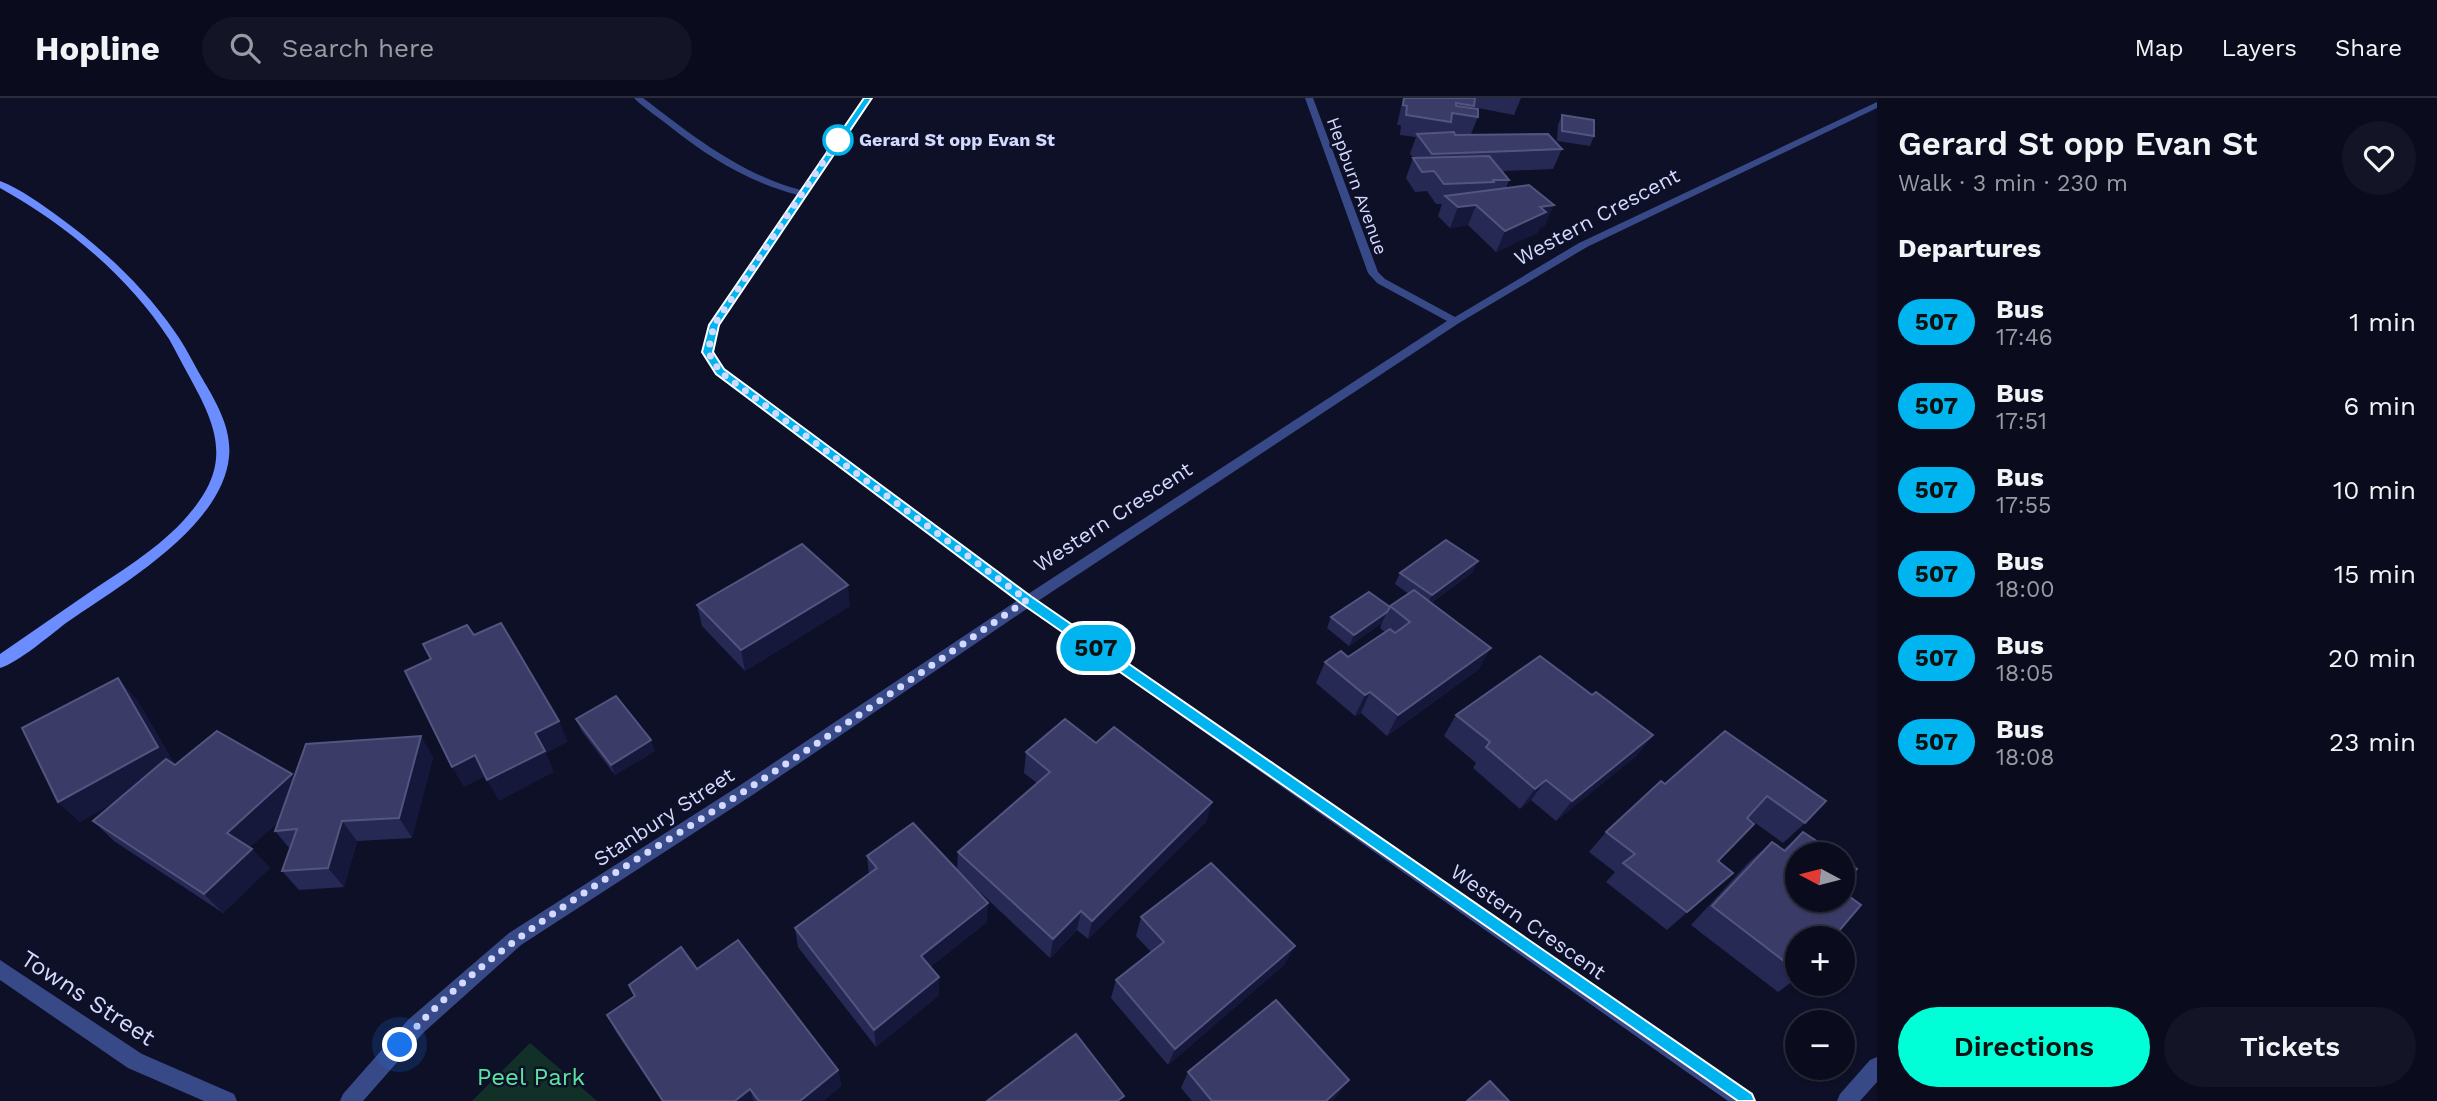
<!DOCTYPE html>
<meta charset="utf-8">
<style>
body{margin:0;font-family:"Work Sans",sans-serif;background:#131526;color:#f1f3f6;height:100vh;display:flex;flex-direction:column;font-size:26px;white-space:nowrap}
*{box-sizing:border-box;margin:0}
p{font-size:23px;color:#999ba4}
.icon{flex:none;width:38px;height:38px;fill:none;stroke:currentColor;stroke-width:2;stroke-linecap:round;stroke-linejoin:round}
.map{position:relative;flex:1;overflow:hidden}
.panel{display:flex;flex-direction:column;background:#0a0c1d;width:560px}
.panel>*{flex:none}
.badge{padding:0 14px;border-radius:23px;font-size:24px;line-height:46px}
.needle{width:46px;rotate:277deg}
.fabs{position:absolute;left:1785px;top:744px;display:grid;gap:14px}
.fabs a{display:grid;place-items:center;width:70px;height:70px;border-radius:50%;background:#0a0c1d;box-shadow:0 2px 5px #0004,0 0 0 2px #2a2c3b;font-size:35px}
.you{position:absolute;width:35px;height:35px;margin:-18px;border:5px solid #fff;border-radius:50%;background:#1a73e8;box-shadow:0 0 0 10px #1a73e833}
.map>.badge{position:absolute;translate:-50% -50%;box-shadow:0 0 0 4px #fff}
h2{padding:0 21px;font-size:26px;line-height:63px}
.round{display:grid;place-items:center;flex:none;width:74px;height:74px;border-radius:37px;background:#131526}
.summary{display:flex;align-items:center;justify-content:space-between;height:119px;padding:0 21px}
h1{font-size:33px;font-weight:600;line-height:52px}
.action{display:flex;gap:14px;margin-top:auto;padding:14px 21px}
.action a{flex:1;height:80px;border-radius:42px;background:#00ffd7;color:#111;font-size:28px;font-weight:600;line-height:80px;text-align:center}
.action a+a{background:#131526;color:#f1f3f6}
ul{padding:0;list-style:none}
li{display:flex;align-items:center;gap:21px;height:84px;padding:0 21px}
li div{flex:1}
li b{display:block;font-size:26px}
li em{font-style:normal}
li .badge{min-width:77px;font-weight:700;text-align:center}
header{display:flex;align-items:center;gap:42px;box-sizing:border-box;height:98px;padding:0 35px;background:#0a0c1d;border-bottom:2px solid #2a2c3b}
header strong{font-size:33px}
nav{display:flex;gap:38px;margin-inline-start:auto;font-size:24px}
.search{width:490px;height:63px;background:#131526;display:flex;align-items:center;gap:18px;box-sizing:border-box;padding:0 24px;border-radius:38px;color:#999ba4;font-size:26px}
main{display:flex;flex:1;min-height:0}
.map>svg:first-child{display:block}
.green{fill:#113128}
.lines{fill:none;stroke-linecap:round;stroke-linejoin:round}
.street{fill:#384987;fill-rule:evenodd}
.secondary{fill:#6b8dff;fill-rule:evenodd}
.wall{fill:#272955}
.shaded-wall{fill:#15173b}
.building{fill:#3a3c67;stroke:#52557f;stroke-width:2}
.line{fill:#00b5ef;stroke:#fff;stroke-width:2}
.walk{stroke:#d4daff;stroke-width:7;stroke-dasharray:0 12.6}
.stop-dot{fill:#fff;stroke:#00b5ef;stroke-width:3.5}
.labels{text-anchor:middle;stroke-width:5;stroke-linejoin:round;paint-order:stroke}
.far-stop-label{font-size:18px;font-weight:bold;fill:#d4daff;stroke:#0e1027;text-anchor:start}
.far-street-label{font-size:18px;fill:#d4daff;stroke:#0e1027}
.street-label{font-size:21px;fill:#d4daff;stroke:#0e1027}
.near-street-label{font-size:24px;fill:#d4daff;stroke:#0e1027}
.near-park-label{font-size:24px;fill:#5be49f;stroke:#0e1027}
</style>
<header>
<strong>Hopline</strong>
<div class="search"><svg class="icon" aria-label="search" viewBox="0 0 24 24"><circle cx="10" cy="10" r="6"/><path d="M15 15l6 6"/></svg>Search here</div>
<nav><a>Map</a><a>Layers</a><a>Share</a></nav>
</header>
<main>
<div class="map">
<svg width="1877" height="1003" viewBox="0 0 1877 1003">
<rect width="100%" height="100%" fill="#0e1027"/>
<path class="green" d="M530 945 597 1003H472Z"/>
<g class="lines">
<g class="street">
<path d="M634 0H643C693 38 740 76 801 92L864 0H872L719 227 714 254 724 272 1028 496 1447 223 1377 185 1368 175 1305 0H1313L1378 174 1385 181 1455 219 1579 145 1877 4V10L1587 149 1459 225 1038 503 1752 996 1755 1003H1728L1028 510 754 696 521 847 423 935 363 1003H340L343 996 409 921 509 835 742 686 1018 502 716 276 702 254 709 227 798 97C748 84 708 59 668 27 657 18 644 10 634 0Z"/>
<path d="M0 862 142 956 234 996 237 1003H204L128 970 0 882Z"/>
<path d="M1877 959V984L1860 1003H1837L1840 996 1870 962Z"/>
</g>
<path class="secondary" d="M0 83C21 91 41 106 59 119 103 151 144 189 175 234 186 249 193 265 202 280 216 304 232 330 229 359 222 430 119 488 66 525 49 538 19 564 0 570V556C29 536 58 516 87 496 130 467 180 438 206 392 229 351 209 315 189 278 182 266 176 253 169 241 128 178 65 126 0 90Z"/>
</g>
<g class="wall">
<path d="M1403 0H1521L1514 17 1473 9V11L1478 19 1471 36 1562 51 1553 71 1502 73 1509 82 1506 90 1545 128 1540 129 1537 135 1496 154 1468 127 1450 130 1438 118 1442 106H1436L1427 93 1415 94 1406 80 1413 60H1414L1410 56 1416 39 1400 37 1401 27H1397Z"/>
<path d="M1562 17 1594 38 1590 48 1557 43 1558 27Z"/>
<path d="M1473 474 1431 505 1479 571 1387 638 1361 615 1355 618 1316 585 1325 564 1348 559 1385 534 1380 530 1382 525 1349 548 1327 530 1331 519 1389 509 1409 496 1395 486 1400 475Z"/>
<path d="M697 507 850 508 745 573 702 528Z"/>
<path d="M1592 597 1653 637 1636 658 1556 723 1531 702 1520 711 1473 670 1476 665 1444 638 1456 617Z"/>
<path d="M137 602 175 667 294 679 433 659 412 740 357 743 344 789 299 792 282 773 290 751 275 733 278 724 250 749 270 770 223 815 114 743 93 723 116 703 80 724 58 704Z"/>
<path d="M576 621 655 653 615 677 581 632Z"/>
<path d="M1725 633 1805 725 1783 745 1747 719 1718 763 1733 775 1667 832 1606 784 1615 774 1589 754 1606 734 1665 686Z"/>
<path d="M1096 645 1212 704 1206 724 1088 841 1077 832 1050 860 965 780 987 824 930 869 939 897 876 949 798 849 795 830 869 777 867 758 957 772 958 754 1037 685 1024 675 1026 654Z"/>
<path d="M1803 734 1797 840V880L1778 894 1691 827 1750 763 1772 744 1783 752Z"/>
<path d="M1141 819 1285 866 1168 967 1111 900 1116 882 1151 854 1136 838Z"/>
<path d="M697 871 838 972 841 988 823 1003H662L616 934 607 917 634 898 629 887Z"/>
<path d="M1188 974 1337 998 1332 1003H1192L1181 990Z"/>
</g>
<g class="shaded-wall">
<path d="M1476 107 1468 127 1450 130 1458 109Z"/>
<path d="M1554 107 1545 128 1540 129 1537 135 1496 154 1505 133 1540 109Z"/>
<path d="M1478 463 1473 474 1426 508 1432 497Z"/>
<path d="M848 487 850 508 745 573 741 552Z"/>
<path d="M1387 514 1382 525 1349 548 1354 537Z"/>
<path d="M1491 550 1479 571 1387 638 1398 617Z"/>
<path d="M118 580 137 602 177 670 80 724 58 704Z"/>
<path d="M1370 594 1361 615 1355 618 1365 597Z"/>
<path d="M559 623 568 644 546 655 554 674 499 703 487 682 535 635Z"/>
<path d="M1653 637 1636 658 1556 723 1572 703Z"/>
<path d="M421 638 433 659 412 740 399 720Z"/>
<path d="M651 642 655 653 615 677 611 667Z"/>
<path d="M475 657 486 678 464 689 452 669Z"/>
<path d="M292 676 307 697 245 754 227 735Z"/>
<path d="M1546 682 1531 702 1520 711 1535 691Z"/>
<path d="M1212 704 1206 724 1088 841 1092 823Z"/>
<path d="M342 723 357 743 344 789 328 770Z"/>
<path d="M252 751 270 770 223 815 204 796Z"/>
<path d="M1733 775 1712 794 1667 832 1687 814Z"/>
<path d="M988 805 987 824 921 876V858Z"/>
<path d="M1081 813 1077 832 1050 860 1053 841Z"/>
<path d="M1295 848 1285 866 1168 967 1175 951Z"/>
<path d="M939 879V897L876 949 874 932Z"/>
<path d="M838 972 841 988 823 1003H800Z"/>
<path d="M1349 982 1337 998 1332 1003H1326Z"/>
<path d="M750 991 754 1003H735Z"/>
</g>
<g class="building">
<path d="M1404 0H1475L1474 8 1456 5V8L1478 11V19L1452 15 1451 24 1406 17 1407 8 1403 7Z"/>
<path d="M1562 17 1594 22V38L1562 33Z"/>
<path d="M1454 34 1455 37 1548 36 1562 51 1432 56 1417 36Z"/>
<path d="M1489 58 1509 82H1493L1494 84 1444 86 1434 73 1422 74 1413 60Z"/>
<path d="M1529 87 1554 107 1540 109 1546 114 1505 133 1476 107 1458 109 1445 98Z"/>
<path d="M1446 442 1478 463 1432 497 1400 475Z"/>
<path d="M802 446 848 487 741 552 697 507Z"/>
<path d="M1414 492 1491 550 1398 617 1370 594 1365 597 1325 564 1341 553 1348 559 1390 531 1395 535 1410 524 1390 508Z"/>
<path d="M1369 494 1390 509 1387 514 1354 537 1331 519Z"/>
<path d="M501 525 559 623 535 635 545 653 487 682 475 657 452 669 405 573 431 561 423 546 467 527 474 537Z"/>
<path d="M1540 558 1592 597 1596 594 1653 637 1572 703 1546 682 1535 691 1486 649 1490 644 1456 617Z"/>
<path d="M118 580 158 649 58 704 22 630Z"/>
<path d="M616 598 651 642 611 667 576 621Z"/>
<path d="M1065 621 1096 645 1114 629 1212 704 1092 823 1081 813 1053 841 958 754 1050 674 1026 654Z"/>
<path d="M217 633 292 676 227 735 252 751 204 796 93 723 166 661 175 667Z"/>
<path d="M1725 633 1826 703 1805 725 1767 698 1747 720 1754 726 1718 763 1733 775 1687 814 1623 765 1635 756 1606 734 1661 683 1665 686Z"/>
<path d="M421 638 399 720 342 723 328 770 282 773 297 731 275 733 306 646Z"/>
<path d="M913 725 988 805 921 858 939 879 874 932 795 830 877 770 867 758Z"/>
<path d="M1803 734 1836 756H1797V802H1843V794L1861 807 1833 840H1797V873L1712 808 1772 744 1785 753Z"/>
<path d="M1843 761 1857 771 1843 788Z"/>
<path d="M1211 765 1295 848 1175 951 1116 882 1164 844 1141 819Z"/>
<path d="M738 842 838 972 800 1003H759L750 991 735 1003H663L607 917 635 898 629 887 681 849 697 871Z"/>
<path d="M1276 902 1349 982 1326 1003H1212L1188 974Z"/>
<path d="M1076 936 1124 998 1117 1003H987Z"/>
<path d="M1490 983 1509 1003H1467Z"/>
</g>
<path class="line" d="M864 0H872L719 227 713 254 724 271 1032 499 1752 996 1755 1003H1738L1022 506 716 276 702 254 709 227Z"/>
<g class="lines">
<path class="walk" d="M400 947C488 846 611 779 723 707 826 641 926 571 1027 502L720 274 708 254 714 227 838 42"/>
</g>
<circle class="stop-dot" cx="838" cy="42" r="14"/>
<g class="labels">
<g class="far-stop-label">
<text x="859" y="48">Gerard St opp Evan St</text>
</g>
<g class="far-street-label">
<text transform="translate(1357 88) rotate(70)" y="6">Hepburn Avenue</text>
</g>
<g class="street-label">
<text transform="translate(1597 119) rotate(-28)" y="7">Western Crescent</text>
<text transform="translate(1113 419) rotate(-33)" y="7">Western Crescent</text>
<text transform="translate(664 719) rotate(-33)" y="7">Stanbury Street</text>
<text transform="translate(1528 824) rotate(35)" y="7">Western Crescent</text>
</g>
<g class="near-street-label">
<text transform="translate(88 900) rotate(33)" y="8">Towns Street</text>
</g>
<g class="near-park-label">
<text x="531" y="987">Peel Park</text>
</g>
</g>
</svg>
<div class="fabs">
<a><svg class="needle" viewBox="-14 -14 28 28"><path d="M0-13l5 13h-10z" fill="#e53935"/><path d="M0 13l5-13h-10z" fill="#999ba4"/></svg></a>
<a>+</a>
<a>−</a>
</div>
<div class="you" style="left:400px;top:947px"></div>
<b class="badge" style="left:1096px;top:550px;background:#00b5ef;color:#111">507</b>
</div>
<section class="panel">
<div class="summary"><div><h1>Gerard St opp Evan St</h1><p>Walk · 3 min · 230 m</p></div><a class="round"><svg class="icon" aria-label="heart" viewBox="0 0 24 24"><path d="M12 20l-8-8c-3-5 5-10 8-4 3-6 11-1 8 4z"/></svg></a></div>
<h2>Departures</h2>
<ul>
<li><span class="badge" style="background:#00b5ef;color:#111">507</span><div><b>Bus</b><p>17:46</p></div><em>1 min</em></li>
<li><span class="badge" style="background:#00b5ef;color:#111">507</span><div><b>Bus</b><p>17:51</p></div><em>6 min</em></li>
<li><span class="badge" style="background:#00b5ef;color:#111">507</span><div><b>Bus</b><p>17:55</p></div><em>10 min</em></li>
<li><span class="badge" style="background:#00b5ef;color:#111">507</span><div><b>Bus</b><p>18:00</p></div><em>15 min</em></li>
<li><span class="badge" style="background:#00b5ef;color:#111">507</span><div><b>Bus</b><p>18:05</p></div><em>20 min</em></li>
<li><span class="badge" style="background:#00b5ef;color:#111">507</span><div><b>Bus</b><p>18:08</p></div><em>23 min</em></li>
</ul>
<div class="action"><a>Directions</a><a>Tickets</a></div>
</section>
</main>
